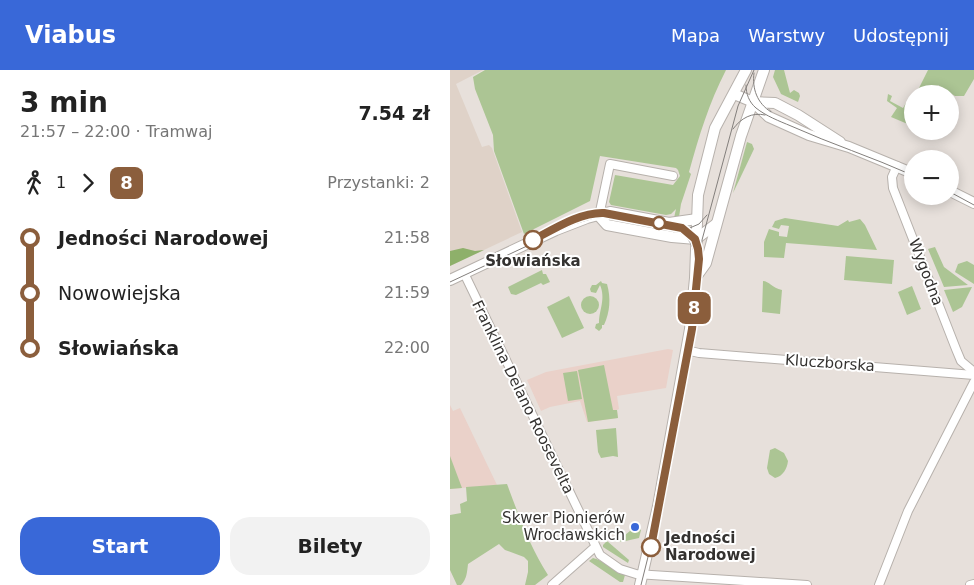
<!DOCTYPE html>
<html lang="pl">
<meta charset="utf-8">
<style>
body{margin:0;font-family:"DejaVu Sans",sans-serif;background:#f2f2f2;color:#222;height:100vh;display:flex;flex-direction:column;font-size:19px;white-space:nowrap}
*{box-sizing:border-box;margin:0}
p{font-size:16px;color:#767676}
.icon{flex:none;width:28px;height:28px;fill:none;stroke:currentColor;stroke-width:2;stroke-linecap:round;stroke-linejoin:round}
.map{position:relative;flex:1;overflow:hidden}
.details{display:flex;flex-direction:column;background:#fff;width:450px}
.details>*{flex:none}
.badge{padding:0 10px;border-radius:8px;font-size:18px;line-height:32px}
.controls{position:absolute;left:454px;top:15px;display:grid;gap:10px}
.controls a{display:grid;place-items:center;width:55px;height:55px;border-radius:50%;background:#fff;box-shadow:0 2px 12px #0003;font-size:25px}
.map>.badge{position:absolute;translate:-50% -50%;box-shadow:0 0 0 2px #fff}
.legs{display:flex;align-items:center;gap:8px;height:55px;padding:0 20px;font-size:16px}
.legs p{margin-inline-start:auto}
.summary{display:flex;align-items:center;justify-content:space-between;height:85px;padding:0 20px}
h1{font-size:28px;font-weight:700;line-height:38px}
.button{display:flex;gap:10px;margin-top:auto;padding:10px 20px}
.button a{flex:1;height:58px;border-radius:20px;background:#3968d8;color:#fff;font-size:20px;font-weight:700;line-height:58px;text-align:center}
.button a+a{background:#f2f2f2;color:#222}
ul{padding:0 20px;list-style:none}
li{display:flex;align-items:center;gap:18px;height:55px;font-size:19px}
li i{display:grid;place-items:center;width:8px;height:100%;margin:0 6px;background:currentColor}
li i::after{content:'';width:12px;height:12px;margin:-6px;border:4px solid;border-radius:50%;background:#fff}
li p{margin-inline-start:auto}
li:first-child i{background:linear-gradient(#0000 50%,currentColor 0)}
li:last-child i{background:linear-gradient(currentColor 50%,#0000 0)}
header{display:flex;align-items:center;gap:30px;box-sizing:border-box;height:70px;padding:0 25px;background:#3968d8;color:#fff}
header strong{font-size:24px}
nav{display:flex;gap:28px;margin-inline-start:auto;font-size:18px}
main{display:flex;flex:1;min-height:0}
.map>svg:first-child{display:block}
.built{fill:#dfd2c8}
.education{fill:#ead1c9}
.green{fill:#acc594}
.forest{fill:#8eb06a}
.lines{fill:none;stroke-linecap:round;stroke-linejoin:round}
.minor-casing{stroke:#b7b1ac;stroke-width:10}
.tertiary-casing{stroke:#b7b1ac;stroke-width:12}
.minor{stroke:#fff;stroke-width:8}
.tertiary{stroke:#fff;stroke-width:10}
.tram{stroke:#837f7c;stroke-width:1}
.line-1-casing{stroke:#fff;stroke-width:11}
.line-1{stroke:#8b5e3c;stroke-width:8}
.stop-1-dot{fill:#fff;stroke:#8b5e3c;stroke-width:2.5}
.poi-dot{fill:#3968d8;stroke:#fff;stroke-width:2}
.labels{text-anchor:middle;stroke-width:4;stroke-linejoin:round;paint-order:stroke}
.stop-label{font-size:15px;font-weight:bold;fill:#343230;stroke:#fff}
.street-label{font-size:15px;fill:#343230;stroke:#fff}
.poi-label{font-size:15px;fill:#343230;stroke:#fff;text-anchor:end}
</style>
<header>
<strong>Viabus</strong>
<nav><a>Mapa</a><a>Warstwy</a><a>Udostępnij</a></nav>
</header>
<main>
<section class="details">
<div class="summary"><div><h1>3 min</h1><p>21:57 – 22:00 · Tramwaj</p></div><b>7.54 zł</b></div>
<div class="legs"><svg class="icon" aria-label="walk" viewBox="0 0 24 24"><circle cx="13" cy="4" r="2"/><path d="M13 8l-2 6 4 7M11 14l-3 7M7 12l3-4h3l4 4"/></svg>1<svg class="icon" aria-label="forward" viewBox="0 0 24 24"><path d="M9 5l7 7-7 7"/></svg><b class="badge" style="background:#8b5e3c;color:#fff">8</b><p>Przystanki: 2</p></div>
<ul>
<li><i style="color:#8b5e3c"></i><b>Jedności Narodowej</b><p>21:58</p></li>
<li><i style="color:#8b5e3c"></i><span>Nowowiejska</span><p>21:59</p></li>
<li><i style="color:#8b5e3c"></i><b>Słowiańska</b><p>22:00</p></li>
</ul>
<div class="button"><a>Start</a><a>Bilety</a></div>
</section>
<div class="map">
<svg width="524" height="515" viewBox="0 0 524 515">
<rect width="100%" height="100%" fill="#e7e0db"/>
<path class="built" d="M0 0H33L6 14 32 77 39 75 42 78 72 162 0 196Z"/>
<g class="education">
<path d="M218 279 223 280 216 318 167 326 169 339 167 340 168 348 137 352 130 331 100 337 91 341 77 310 96 302Z"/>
<path d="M0 335 3 341 10 338 47 415 0 419Z"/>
</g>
<g class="green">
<path d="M35 0H276C259 33 249 66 239 102L241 104 231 134 229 147 224 148 226 139 221 144 216 145 161 135 159 132 165 105 223 115 230 106 228 100 226 98 150 86 140 131 74 164 44 81 43 65 25 19 23 7Z"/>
<path d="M325 0H334L340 23 344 20 349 23 350 26 348 32 331 24 323 7Z"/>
<path d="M478 0H524V9L514 26H505L488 15 482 24H466Z"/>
<path d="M438 24 442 26 440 31 453 38 456 33 460 35 462 31V52L460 55 441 47 447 38 437 31Z"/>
<path d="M297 72 302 74 304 79 283 123Z"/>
<path d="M335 148 388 156 398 150 399 152 410 149 415 155 427 180 336 173 334 188 314 187V172L319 159 329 162V166L337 167 339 156 331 155 329 159 322 157 325 151Z"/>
<path d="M485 177 494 197 518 215 494 217 478 179Z"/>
<path d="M396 186 444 190 442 214 394 210Z"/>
<path d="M517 191 524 195V214L505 202 508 194Z"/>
<path d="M92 200 93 204H96L100 212 93 215 91 213 66 225 61 224 58 217Z"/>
<path d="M151 211 152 213 157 214C161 228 160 242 154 255H152V258L149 261 145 258 146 254 149 253C149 240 156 229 150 215L146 223 141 222 140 219 142 215H146Z"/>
<path d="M313 211C319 211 322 218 332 220L330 244 312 242Z"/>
<path d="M462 216 471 239 457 245 448 222Z"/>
<path d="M522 217 512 237 503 242 494 220Z"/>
<path d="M119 226 134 258 112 268 97 237Z"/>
<circle cx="140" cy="235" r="9"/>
<path d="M154 295 163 340H167L168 348 138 352 128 300Z"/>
<path d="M127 301 132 329 118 331 113 303Z"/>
<path d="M166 358 168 387 163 386 151 388 148 382 146 360Z"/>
<path d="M325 378 334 383 338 391C337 399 333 406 325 408L319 404 317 398 320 380Z"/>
<path d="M0 386 12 418 0 419Z"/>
<path d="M57 414C69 446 80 477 98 505L85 515H75L78 502V491L74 487 55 480 49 474 18 494C17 502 17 509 11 515H7L0 500V445L11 443 10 434 17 431 16 417Z"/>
<path d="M186 456 191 460 189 468 171 472 169 470Z"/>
<path d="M157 471 179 490 178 493 153 477V475Z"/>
<path d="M143 488C154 490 164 501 175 505L173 512H170L139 491Z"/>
</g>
<path class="forest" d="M13 178 25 181 34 180 0 196V181Z"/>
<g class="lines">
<defs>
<g id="minor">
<path d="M447 96 442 107 443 118 506 279 511 291 524 302"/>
<path d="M149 146 160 94 223 106"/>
<path d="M14 203 150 485 170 499 186 504 357 515"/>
<path d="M236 280 249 283 524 305"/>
<path d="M102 515 145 477"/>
<path d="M429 515 458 441 524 312"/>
<path d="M520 515 524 514"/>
</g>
<g id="tertiary">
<path d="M284 24 303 32 325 33 348 45 390 72"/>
<path d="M303 32 319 47 359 65 399 77 462 103"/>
<path d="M500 121 524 133"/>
<path d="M149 146 157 155 222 167 246 169 266 154"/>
<path d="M246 207 256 193 291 66 314 0"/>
<path d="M0 210 106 160 137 148 160 142 219 153 247 149"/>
<path d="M190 515 208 436 240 259 245 208 248 125 265 58 296 0"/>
</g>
</defs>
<use href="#minor" class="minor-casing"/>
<use href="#tertiary" class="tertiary-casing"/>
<use href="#minor" class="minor"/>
<use href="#tertiary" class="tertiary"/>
<g class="tram">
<path d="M304 3C302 19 307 33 321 42"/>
<path d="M296 15C296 24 299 32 306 38 316 46 329 51 341 56 381 74 422 87 462 105"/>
<path d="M283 59C291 48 302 42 315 45"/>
<path d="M500 122 524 135"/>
<path d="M225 160C239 166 245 177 245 192"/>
<path d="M0 212 124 154 144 148 158 147 235 160 249 154 257 145"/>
<path d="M191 515 207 451 237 285 242 259 252 170 288 36 304 0"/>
</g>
</g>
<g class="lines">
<defs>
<path id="line-1" d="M83 170C104 159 130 142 154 143L232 158 245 169 248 179 249 189 242 259 201 477"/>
</defs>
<use href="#line-1" class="line-1-casing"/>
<use href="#line-1" class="line-1"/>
</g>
<g class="stop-1-dot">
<circle cx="209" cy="153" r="6"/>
<circle cx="83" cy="170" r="9"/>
<circle cx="201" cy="477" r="9"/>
</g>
<circle class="poi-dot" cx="185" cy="457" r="5"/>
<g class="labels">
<g class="stop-label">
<text x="83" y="196">Słowiańska</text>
<text x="215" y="473" text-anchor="start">Jedności<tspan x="215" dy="17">Narodowej</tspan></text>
</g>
<g class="street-label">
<text transform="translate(476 202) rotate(69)" y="5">Wygodna</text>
<text transform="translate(380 293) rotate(4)" y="5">Kluczborska</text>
<text transform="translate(73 327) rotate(64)" y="5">Franklina Delano Roosevelta</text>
</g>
<g class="poi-label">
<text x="175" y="453">Skwer Pionierów<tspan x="175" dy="17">Wrocławskich</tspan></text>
</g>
</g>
</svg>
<div class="controls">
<a>+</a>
<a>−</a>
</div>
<b class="badge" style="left:244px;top:238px;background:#8b5e3c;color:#fff">8</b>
</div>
</main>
